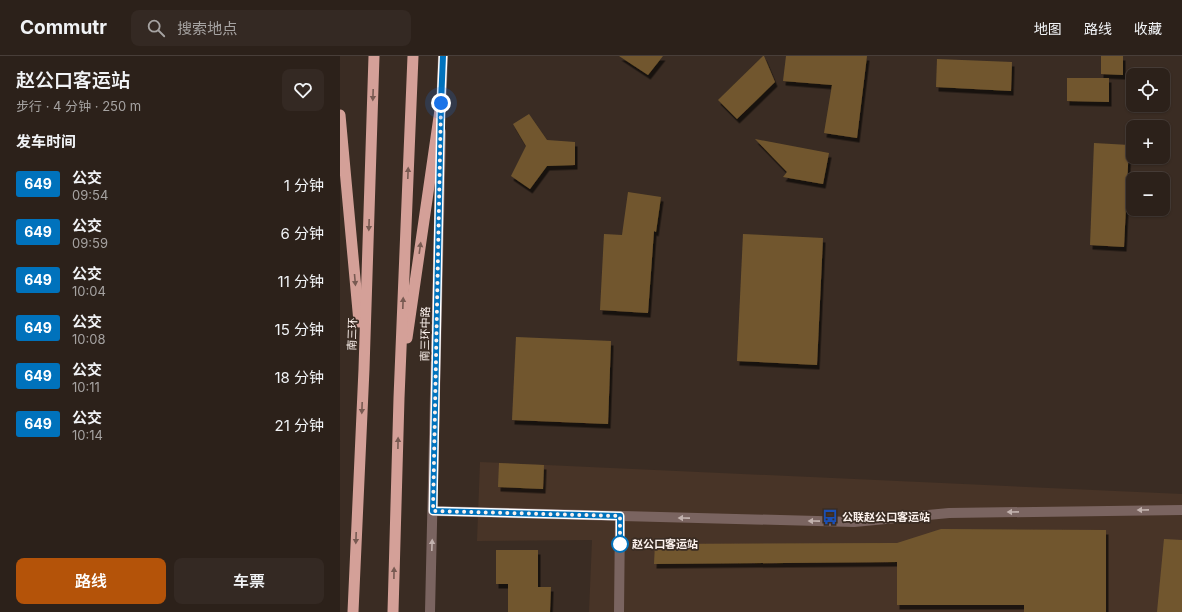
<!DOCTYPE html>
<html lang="zh">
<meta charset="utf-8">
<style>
body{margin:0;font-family:Inter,"Noto Sans SC",sans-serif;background:#342923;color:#f1f3f6;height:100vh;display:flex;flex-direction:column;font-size:15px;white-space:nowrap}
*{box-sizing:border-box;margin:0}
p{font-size:13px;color:#a6a3a2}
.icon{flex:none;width:22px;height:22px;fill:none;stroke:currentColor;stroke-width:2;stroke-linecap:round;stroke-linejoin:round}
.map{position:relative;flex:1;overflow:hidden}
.side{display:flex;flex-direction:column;background:#2c211a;width:340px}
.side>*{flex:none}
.badge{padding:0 8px;border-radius:3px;font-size:14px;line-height:26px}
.tools{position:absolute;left:786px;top:12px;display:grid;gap:8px}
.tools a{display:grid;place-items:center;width:44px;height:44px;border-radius:8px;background:#2c211a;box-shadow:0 1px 3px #0004,0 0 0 1px #483e39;font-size:20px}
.you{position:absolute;width:20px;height:20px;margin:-10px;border:3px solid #fff;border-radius:50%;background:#1a73e8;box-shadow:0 0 0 6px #1a73e833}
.map>.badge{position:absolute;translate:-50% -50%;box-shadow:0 0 0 2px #fff}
h2{padding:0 16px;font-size:15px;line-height:36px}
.round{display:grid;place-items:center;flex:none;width:42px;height:42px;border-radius:8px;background:#342923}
.headline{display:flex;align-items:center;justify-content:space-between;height:68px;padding:0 16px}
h1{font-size:19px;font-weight:600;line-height:30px}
.action{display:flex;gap:8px;margin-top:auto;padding:8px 16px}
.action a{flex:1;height:46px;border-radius:8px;background:#b45309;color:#fff;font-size:16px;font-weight:600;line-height:46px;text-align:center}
.action a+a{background:#342923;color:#f1f3f6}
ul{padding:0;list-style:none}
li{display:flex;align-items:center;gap:12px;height:48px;padding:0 16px}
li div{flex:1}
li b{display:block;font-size:15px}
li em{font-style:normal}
li .badge{min-width:44px;font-weight:700;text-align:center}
header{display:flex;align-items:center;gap:24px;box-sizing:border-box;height:56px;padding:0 20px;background:#2c211a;border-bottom:1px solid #483e39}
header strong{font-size:19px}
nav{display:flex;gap:22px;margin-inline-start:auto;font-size:14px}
.search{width:280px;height:36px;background:#342923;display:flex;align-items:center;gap:10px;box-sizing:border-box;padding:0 14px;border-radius:8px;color:#a6a3a2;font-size:15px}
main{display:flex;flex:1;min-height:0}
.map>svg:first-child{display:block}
.built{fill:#483427}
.building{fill:#71572e;filter:url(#shadow)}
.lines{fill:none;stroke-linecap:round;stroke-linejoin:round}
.service{stroke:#7a6460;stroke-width:10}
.tertiary{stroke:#7a6460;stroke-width:10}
.trunk{stroke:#d4a098;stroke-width:11}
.oneway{fill:#785a52}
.oneway2{fill:#c2b2ae}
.line-casing{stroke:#fff;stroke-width:9}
.line{stroke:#0072bc;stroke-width:6}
.walk{stroke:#fcf2ed;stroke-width:4;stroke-dasharray:0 7.2}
.stop-dot{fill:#fff;stroke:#0072bc;stroke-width:2}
.labels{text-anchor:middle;stroke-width:3.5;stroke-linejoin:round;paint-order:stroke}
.street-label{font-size:11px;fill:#fcf2ed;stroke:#3a2c23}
.poi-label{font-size:11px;font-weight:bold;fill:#fcf2ed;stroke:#3a2c23;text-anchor:start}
.stop-label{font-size:11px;font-weight:bold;fill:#fcf2ed;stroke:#3a2c23;text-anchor:start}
</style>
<header>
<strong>Commutr</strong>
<div class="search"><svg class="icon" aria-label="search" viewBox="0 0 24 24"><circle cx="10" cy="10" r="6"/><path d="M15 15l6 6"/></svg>搜索地点</div>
<nav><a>地图</a><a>路线</a><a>收藏</a></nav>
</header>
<main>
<section class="side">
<div class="headline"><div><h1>赵公口客运站</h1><p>步行 · 4 分钟 · 250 m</p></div><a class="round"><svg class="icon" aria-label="heart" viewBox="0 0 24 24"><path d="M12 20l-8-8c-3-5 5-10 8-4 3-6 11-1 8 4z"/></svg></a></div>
<h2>发车时间</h2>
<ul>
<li><span class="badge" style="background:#0072bc;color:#fff">649</span><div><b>公交</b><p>09:54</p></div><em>1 分钟</em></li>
<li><span class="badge" style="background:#0072bc;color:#fff">649</span><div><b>公交</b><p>09:59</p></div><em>6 分钟</em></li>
<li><span class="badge" style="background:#0072bc;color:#fff">649</span><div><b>公交</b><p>10:04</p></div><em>11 分钟</em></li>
<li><span class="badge" style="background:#0072bc;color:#fff">649</span><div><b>公交</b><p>10:08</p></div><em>15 分钟</em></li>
<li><span class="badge" style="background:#0072bc;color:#fff">649</span><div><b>公交</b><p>10:11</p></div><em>18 分钟</em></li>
<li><span class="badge" style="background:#0072bc;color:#fff">649</span><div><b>公交</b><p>10:14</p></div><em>21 分钟</em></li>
</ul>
<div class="action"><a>路线</a><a>车票</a></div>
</section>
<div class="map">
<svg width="842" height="556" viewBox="0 0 842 556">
<defs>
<filter id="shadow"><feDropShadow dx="2.5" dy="4.5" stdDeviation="0" flood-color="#0009"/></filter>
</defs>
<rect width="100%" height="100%" fill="#3a2c23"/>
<path class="built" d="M140 406 842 438V556H249L252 484 137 485Z"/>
<g class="building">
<path d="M279 0H323L308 19Z"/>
<path d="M423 0H424L435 26 397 63 378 44Z"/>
<path d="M446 0H527L517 82 484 77 492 29 443 25Z"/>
<path d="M761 0H783V19L761 18Z"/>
<path d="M597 3 672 6 671 35 596 31Z"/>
<path d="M727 22H769V46L727 45Z"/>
<path d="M189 58 207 84 235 86V109L207 110 190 133 171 120 186 90 173 68Z"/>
<path d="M415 83 489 97 483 128 443 121 447 116Z"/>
<path d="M754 87 789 89 784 191 750 189Z"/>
<path d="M288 136 321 141 316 176 314 175 308 257 260 254 264 178 282 179Z"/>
<path d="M403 178 483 182 477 309 397 305Z"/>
<path d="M176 281 271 285 268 368 172 364Z"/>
<path d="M159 407 204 409 203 433 158 431Z"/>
<path d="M601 473 766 474V556H684V549H557V506L314 508 315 488 557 487Z"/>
<path d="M824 483 842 484V556H817Z"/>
<path d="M156 494H198V531H211L210 556H168V528H156Z"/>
</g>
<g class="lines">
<g class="service">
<path d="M93 455 514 466 609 457 842 454"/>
<path d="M279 556 280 460"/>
</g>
<g class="tertiary">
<path d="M101 54 103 0"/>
<path d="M90 556 101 76"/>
</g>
<g class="trunk">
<path d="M0 59 19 266"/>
<path d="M67 282 101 47"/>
<path d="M13 556 24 313 34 0"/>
<path d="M53 556 59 342 73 0"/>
</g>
</g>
<defs><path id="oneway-solid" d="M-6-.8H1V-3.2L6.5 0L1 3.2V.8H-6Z"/></defs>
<g class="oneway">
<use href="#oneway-solid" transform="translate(33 39) rotate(92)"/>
<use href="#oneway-solid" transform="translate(68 117) rotate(-88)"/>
<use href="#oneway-solid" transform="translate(29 169) rotate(92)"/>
<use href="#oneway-solid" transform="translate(80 192) rotate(-82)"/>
<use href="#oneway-solid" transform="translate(15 224) rotate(85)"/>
<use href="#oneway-solid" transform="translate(63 247) rotate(-88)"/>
<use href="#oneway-solid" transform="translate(22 352) rotate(92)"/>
<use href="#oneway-solid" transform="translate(58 387) rotate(-89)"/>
<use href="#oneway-solid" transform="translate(16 482) rotate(92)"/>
<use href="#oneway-solid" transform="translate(54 517) rotate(-89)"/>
</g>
<g class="oneway2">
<use href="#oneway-solid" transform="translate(803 454) rotate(179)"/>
<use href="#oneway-solid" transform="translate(673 456) rotate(179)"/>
<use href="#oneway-solid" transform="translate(344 462) rotate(-179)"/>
<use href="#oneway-solid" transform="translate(474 465) rotate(-179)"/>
<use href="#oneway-solid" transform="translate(92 489) rotate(-88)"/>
</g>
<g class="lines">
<defs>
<path id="line" d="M103 0 101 47 93 455 280 460V488"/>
</defs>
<use href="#line" class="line-casing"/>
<use href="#line" class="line"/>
<path class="walk" d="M101 47 93 455 280 460V488"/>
</g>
<defs>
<symbol id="bus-bare" viewBox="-9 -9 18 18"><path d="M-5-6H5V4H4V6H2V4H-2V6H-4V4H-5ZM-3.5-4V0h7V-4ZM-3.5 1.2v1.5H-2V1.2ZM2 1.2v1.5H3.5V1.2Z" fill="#1a4fb4" stroke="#3a2c23" stroke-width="2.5" paint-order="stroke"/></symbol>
</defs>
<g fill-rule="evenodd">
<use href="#bus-bare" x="479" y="450" width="22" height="22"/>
</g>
<circle class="stop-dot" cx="280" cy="488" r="8"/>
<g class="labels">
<g class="street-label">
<text transform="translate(12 278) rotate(-88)" y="4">南三环</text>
<text transform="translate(85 278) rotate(-89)" y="4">南三环中路</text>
</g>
<g class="poi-label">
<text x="502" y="465">公联赵公口客运站</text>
</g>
<g class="stop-label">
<text x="292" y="492">赵公口客运站</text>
</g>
</g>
</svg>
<div class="tools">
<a><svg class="icon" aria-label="locate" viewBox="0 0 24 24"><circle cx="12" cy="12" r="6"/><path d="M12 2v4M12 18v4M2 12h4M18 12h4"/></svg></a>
<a>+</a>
<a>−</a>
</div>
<div class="you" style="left:101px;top:47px"></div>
</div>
</main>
